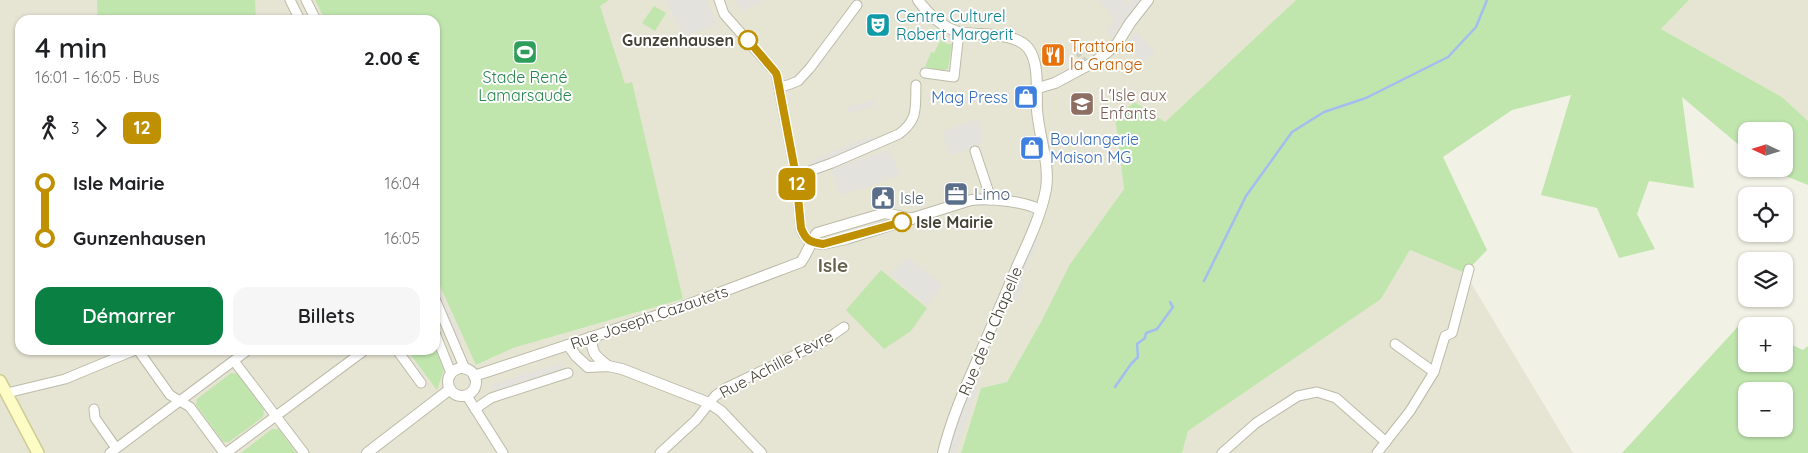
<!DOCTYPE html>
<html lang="fr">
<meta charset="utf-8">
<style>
body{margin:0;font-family:Quicksand,sans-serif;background:#f6f6f6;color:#202124;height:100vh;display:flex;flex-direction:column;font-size:19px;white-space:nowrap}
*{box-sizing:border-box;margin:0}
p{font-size:16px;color:#757577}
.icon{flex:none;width:28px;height:28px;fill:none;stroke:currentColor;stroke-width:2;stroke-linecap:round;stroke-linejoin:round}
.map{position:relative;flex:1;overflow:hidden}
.sheet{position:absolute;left:15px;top:15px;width:425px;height:340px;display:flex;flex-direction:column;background:#fff;border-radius:15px;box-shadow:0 1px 4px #0004}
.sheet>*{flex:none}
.badge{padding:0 10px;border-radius:8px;font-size:18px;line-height:32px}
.needle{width:32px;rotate:274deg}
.fabs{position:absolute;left:1738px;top:122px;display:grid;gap:10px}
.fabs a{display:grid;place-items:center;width:55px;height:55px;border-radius:10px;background:#fff;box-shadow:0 1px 4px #0004;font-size:25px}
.map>.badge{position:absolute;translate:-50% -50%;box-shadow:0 0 0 2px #fff}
.legs{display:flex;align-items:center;gap:8px;height:55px;padding:0 20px;font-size:16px}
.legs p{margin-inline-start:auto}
.summary{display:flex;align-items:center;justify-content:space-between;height:85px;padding:0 20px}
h1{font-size:28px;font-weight:600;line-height:38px}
.primary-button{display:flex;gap:10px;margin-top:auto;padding:10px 20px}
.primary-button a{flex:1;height:58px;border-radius:15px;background:#0b8043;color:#fff;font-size:20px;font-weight:600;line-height:58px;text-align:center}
.primary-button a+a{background:#f6f6f6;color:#202124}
ul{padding:0 20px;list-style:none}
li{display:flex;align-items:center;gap:18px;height:55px;font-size:19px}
li i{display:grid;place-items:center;width:8px;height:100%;margin:0 6px;background:currentColor}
li i::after{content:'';width:12px;height:12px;margin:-6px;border:4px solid;border-radius:50%;background:#fff}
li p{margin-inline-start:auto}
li:first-child i{background:linear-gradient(#0000 50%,currentColor 0)}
li:last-child i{background:linear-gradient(currentColor 50%,#0000 0)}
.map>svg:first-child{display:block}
.residential{fill:#e6e4d3;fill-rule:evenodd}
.green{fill:#c0e6ae;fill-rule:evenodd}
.parking{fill:#e3e2dd}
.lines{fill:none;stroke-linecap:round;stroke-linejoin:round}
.stream{stroke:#a2bdee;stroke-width:2.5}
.pedestrian-tunnel{stroke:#cfcec2;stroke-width:6;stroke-dasharray:6 3;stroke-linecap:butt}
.minor-casing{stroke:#bdbba8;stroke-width:11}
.tertiary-casing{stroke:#bdbba8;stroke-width:12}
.secondary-casing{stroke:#cecc94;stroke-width:14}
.minor{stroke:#fff;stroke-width:9}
.tertiary{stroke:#fff;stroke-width:10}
.secondary{stroke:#fdfcc4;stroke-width:11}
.line-1-casing{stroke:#fff;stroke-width:11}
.line-1{stroke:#bf9000;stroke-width:8}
.stop-1-dot{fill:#fff;stroke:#bf9000;stroke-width:2.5}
.labels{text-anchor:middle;stroke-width:4;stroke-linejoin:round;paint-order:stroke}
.culture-label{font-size:16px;fill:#0d838f;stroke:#fff;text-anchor:start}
.stop-label{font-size:16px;font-weight:bold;fill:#444235;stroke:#fff;text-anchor:end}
.food-label{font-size:16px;fill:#c56008;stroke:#fff;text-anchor:start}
.leisure-label{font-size:16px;fill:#27864d;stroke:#fff}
.education-label{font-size:16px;fill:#785e54;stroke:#fff;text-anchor:start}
.shop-label{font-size:16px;fill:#366cbe;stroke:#fff;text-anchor:end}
.service-label{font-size:16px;fill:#4e5e75;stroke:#fff;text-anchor:start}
.street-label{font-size:16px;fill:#444235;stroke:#fff}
.quarter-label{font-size:19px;font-weight:bold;fill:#67624c;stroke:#fff}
</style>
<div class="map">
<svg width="1808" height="453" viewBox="0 0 1808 453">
<rect width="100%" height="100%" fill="#f2f1e5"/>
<g class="residential">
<path d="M0 0H1296L1165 122 1135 102 1115 117 1124 189 1070 264 1042 320 1007 382 981 388 961 453H0ZM20 20H435V135L683 299 513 348 477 365 435 275V350H20Z"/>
<path d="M1689 0H1808V121L1782 97 1661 29Z"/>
<path d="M1410 250 1465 273 1573 453H1182L1188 431 1381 299Z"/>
</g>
<g class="green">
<path d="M97 0H255L256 20H98Z"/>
<path d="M315 0H609L600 6 625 84 632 82 683 299 513 348 476 365 435 275V20H325Z"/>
<path d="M1296 0H1689L1661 29 1782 97 1808 121V185L1768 169H1784V131H1746V151L1682 97 1694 188 1649 181 1637 214 1655 249 1619 258 1597 208 1541 195 1571 95 1512 110 1443 157 1487 250 1465 273 1410 250 1381 299 1188 431 1182 453H961L981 388 1007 382 1042 320 1070 264 1124 189 1115 117 1135 102 1165 122Z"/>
<path d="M654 6 666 13 655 31 642 23Z"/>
<path d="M943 35 946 38V44H952L948 69H946L945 71 925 67 931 52 934 53Z"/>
<path d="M881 270 927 308 911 331 884 349 846 310Z"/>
<path d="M1744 320 1756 326H1746V364H1784V341L1803 350 1808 346V453H1622ZM1746 391H1784V429H1746Z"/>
<path d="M435 349 444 369 437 390 407 350Z"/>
<path d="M231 373 238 374 264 409 263 417 229 442H223L196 405 197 399Z"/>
<path d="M272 429H279L296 453H241Z"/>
</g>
<g class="parking">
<path d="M666 0H706L718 25 684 36Z"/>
<path d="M735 0H763L743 12Z"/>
<path d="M1098 0H1124L1128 5 1132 0H1143L1112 37 1106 32 1116 19Z"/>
<path d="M1134 32 1156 51 1143 63 1125 45Z"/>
<path d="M876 99 875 106 844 114 849 106Z"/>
<path d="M978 119 980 126 982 144 950 156 942 132Z"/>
<path d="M871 136 873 142 812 167 810 161Z"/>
<path d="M890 150 900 175 840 196 831 169Z"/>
<path d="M1035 237 1039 240 1021 281 1024 283 1016 301 1009 299Z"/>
<path d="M907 257 943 285 928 306 891 274Z"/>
<path d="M435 281 462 341 460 346 435 290Z"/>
<path d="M561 363 564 371 493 393 491 385Z"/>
<path d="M971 385 978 387 955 453H947L950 442Z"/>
</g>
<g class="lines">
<g class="stream">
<path d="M1204 281 1246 196 1292 132 1324 112 1366 98 1448 57 1476 27 1487 0"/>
<path d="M1115 387 1131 364 1138 357 1137 344 1145 338 1146 333 1157 329 1173 307 1170 302"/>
</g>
<path class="pedestrian-tunnel" d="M1077 51 1084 61"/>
<defs>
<g id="minor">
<path d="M290 0 300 20"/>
<path d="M306 0 316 20"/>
<path d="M719 0 724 14 776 73 796 176 801 229 804 235 810 242"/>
<path d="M925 73 954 77 959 32"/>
<path d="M779 87 788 85 798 81 810 68 857 5"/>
<path d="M975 151 989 193 990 200"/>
<path d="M796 176 832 163 899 134C919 119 915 108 916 85"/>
<path d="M435 299 465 369"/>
<path d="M435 333 451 373"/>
<path d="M1395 344 1434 372"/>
<path d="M138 350 170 395 190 407 224 453"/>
<path d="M397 350 421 383"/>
<path d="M234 361 304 453"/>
<path d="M7 393 65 379 135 350"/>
<path d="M467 396 503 453"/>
<path d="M94 409 95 418 116 448"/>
<path d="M475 409 491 398 568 373"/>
<path d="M110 453 248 350"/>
<path d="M226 453 365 350"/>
<path d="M660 453 696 420 715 396 726 388 824 341 844 327"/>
<path d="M1222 453 1256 423 1298 396 1317 392 1336 398 1386 442"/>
<path d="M1377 453 1410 411 1434 372 1445 336 1452 333 1469 269"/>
</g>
<g id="tertiary">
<path d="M918 0C927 13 943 28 959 32 978 36 1014 31 1028 48 1040 63 1036 92 1037 110 1039 137 1050 163 1046 189 1041 216 1028 242 1017 267 1005 296 992 325 980 354 966 386 951 419 943 453"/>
<path d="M1038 88 1055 83 1096 61 1117 44 1130 23 1148 0"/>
<path d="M810 242 823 244 846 239 971 200C989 198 1025 201 1040 210"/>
<path d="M591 337C592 354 595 356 608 366"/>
<path d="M568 345 576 356 588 367 608 366 622 369 709 403 721 411 761 453"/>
<circle cx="462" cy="382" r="14"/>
<path d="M474 376 674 310 801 262C808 252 810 243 817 233L885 213 912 219"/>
<path d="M367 453 449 390"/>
</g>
<path id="secondary" d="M0 381 38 453"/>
</defs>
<use href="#minor" class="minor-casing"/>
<use href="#tertiary" class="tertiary-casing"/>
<use href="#secondary" class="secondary-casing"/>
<use href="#minor" class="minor"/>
<use href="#tertiary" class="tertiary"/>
<use href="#secondary" class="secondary"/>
</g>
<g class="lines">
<defs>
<path id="line-1" d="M748 40 776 73 777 76 796 176 801 228C806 241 810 242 823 244L902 222"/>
</defs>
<use href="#line-1" class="line-1-casing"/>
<use href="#line-1" class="line-1"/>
</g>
<defs>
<symbol id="theatre-square" viewBox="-11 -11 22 22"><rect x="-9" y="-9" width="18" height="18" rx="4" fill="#0f9aa8" stroke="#fff"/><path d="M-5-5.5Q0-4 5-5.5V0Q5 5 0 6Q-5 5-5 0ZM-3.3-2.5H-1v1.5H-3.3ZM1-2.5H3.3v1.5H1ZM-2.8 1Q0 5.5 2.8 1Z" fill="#fff"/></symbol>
<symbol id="stadium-square" viewBox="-11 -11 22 22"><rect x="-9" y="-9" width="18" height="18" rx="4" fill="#2e9e5b" stroke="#fff"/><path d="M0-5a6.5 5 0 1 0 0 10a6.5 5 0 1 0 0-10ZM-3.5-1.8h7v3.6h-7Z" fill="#fff"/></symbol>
<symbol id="restaurant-square" viewBox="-11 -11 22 22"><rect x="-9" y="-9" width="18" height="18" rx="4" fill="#e8710a" stroke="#fff"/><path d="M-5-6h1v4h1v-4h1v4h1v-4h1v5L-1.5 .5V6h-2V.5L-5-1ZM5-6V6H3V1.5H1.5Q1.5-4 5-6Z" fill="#fff"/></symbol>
<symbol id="shop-square" viewBox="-11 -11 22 22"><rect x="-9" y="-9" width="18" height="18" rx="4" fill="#3f7fe0" stroke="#fff"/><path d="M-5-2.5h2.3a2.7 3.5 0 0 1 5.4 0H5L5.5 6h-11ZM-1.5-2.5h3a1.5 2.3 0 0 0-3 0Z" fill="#fff"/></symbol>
<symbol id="school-square" viewBox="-11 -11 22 22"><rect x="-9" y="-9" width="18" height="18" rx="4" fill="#8d6e63" stroke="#fff"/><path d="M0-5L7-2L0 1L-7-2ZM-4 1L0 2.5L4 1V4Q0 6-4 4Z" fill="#fff"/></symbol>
<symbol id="office-square" viewBox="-11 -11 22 22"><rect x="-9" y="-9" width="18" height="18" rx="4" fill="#5c6f8a" stroke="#fff"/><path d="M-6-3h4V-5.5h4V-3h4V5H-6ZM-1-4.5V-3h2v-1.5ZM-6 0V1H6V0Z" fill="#fff"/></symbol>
<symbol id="civic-square" viewBox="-11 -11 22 22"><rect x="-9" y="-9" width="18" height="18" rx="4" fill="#5c6f8a" stroke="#fff"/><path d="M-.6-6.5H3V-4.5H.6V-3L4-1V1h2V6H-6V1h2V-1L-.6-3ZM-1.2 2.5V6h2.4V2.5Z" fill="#fff"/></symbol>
</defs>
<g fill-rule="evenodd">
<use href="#theatre-square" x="864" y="11" width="28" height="28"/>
<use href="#stadium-square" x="511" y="38" width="28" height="28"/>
<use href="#restaurant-square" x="1039" y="41" width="28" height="28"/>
<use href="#shop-square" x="1012" y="83" width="28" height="28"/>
<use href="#school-square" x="1068" y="90" width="28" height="28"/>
<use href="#shop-square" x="1018" y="134" width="28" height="28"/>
<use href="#office-square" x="942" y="180" width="28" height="28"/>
<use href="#civic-square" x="869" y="184" width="28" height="28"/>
</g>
<g class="stop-1-dot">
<circle cx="748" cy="40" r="9"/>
<circle cx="902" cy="222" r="9"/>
</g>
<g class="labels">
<g class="culture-label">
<text x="896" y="22">Centre Culturel<tspan x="896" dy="18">Robert Margerit</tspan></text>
</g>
<g class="stop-label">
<text x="734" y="46">Gunzenhausen</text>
<text x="916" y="228" text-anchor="start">Isle Mairie</text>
</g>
<g class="food-label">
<text x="1070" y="52">Trattoria<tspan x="1070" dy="18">la Grange</tspan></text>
</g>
<g class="leisure-label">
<text x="525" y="83">Stade René<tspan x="525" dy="18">Lamarsaude</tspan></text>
</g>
<g class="education-label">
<text x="1100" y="101">L'Isle aux<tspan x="1100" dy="18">Enfants</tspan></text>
</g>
<g class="shop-label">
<text x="1008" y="103">Mag Press</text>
<text x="1050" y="145" text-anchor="start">Boulangerie<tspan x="1050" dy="18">Maison MG</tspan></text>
</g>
<g class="service-label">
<text x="974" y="200">Limo</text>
<text x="900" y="204">Isle</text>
</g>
<g class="street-label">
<text transform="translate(649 317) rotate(-19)" y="6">Rue Joseph Cazautets</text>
<text transform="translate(990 331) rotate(-67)" y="6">Rue de la Chapelle</text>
<text transform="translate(776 364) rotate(-28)" y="6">Rue Achille Fèvre</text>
</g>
<g class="quarter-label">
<text x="833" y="272">Isle</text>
</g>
</g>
</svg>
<div class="fabs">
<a><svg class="needle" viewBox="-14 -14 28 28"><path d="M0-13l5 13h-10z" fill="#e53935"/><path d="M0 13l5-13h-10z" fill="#757577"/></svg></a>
<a><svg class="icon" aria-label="locate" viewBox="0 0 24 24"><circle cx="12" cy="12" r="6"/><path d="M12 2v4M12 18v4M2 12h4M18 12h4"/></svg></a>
<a><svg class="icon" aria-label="layers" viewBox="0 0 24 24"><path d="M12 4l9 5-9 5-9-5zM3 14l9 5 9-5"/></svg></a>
<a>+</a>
<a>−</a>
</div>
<b class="badge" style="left:797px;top:184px;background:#bf9000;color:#fff">12</b>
<section class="sheet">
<div class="summary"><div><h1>4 min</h1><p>16:01 – 16:05 · Bus</p></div><b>2.00 €</b></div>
<div class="legs"><svg class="icon" aria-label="walk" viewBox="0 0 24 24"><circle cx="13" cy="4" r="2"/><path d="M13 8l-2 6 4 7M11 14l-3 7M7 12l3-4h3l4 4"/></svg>3<svg class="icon" aria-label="forward" viewBox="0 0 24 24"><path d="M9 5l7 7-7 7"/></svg><b class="badge" style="background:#bf9000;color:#fff">12</b></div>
<ul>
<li><i style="color:#bf9000"></i><b>Isle Mairie</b><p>16:04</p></li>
<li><i style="color:#bf9000"></i><b>Gunzenhausen</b><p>16:05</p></li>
</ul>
<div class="primary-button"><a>Démarrer</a><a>Billets</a></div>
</section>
</div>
